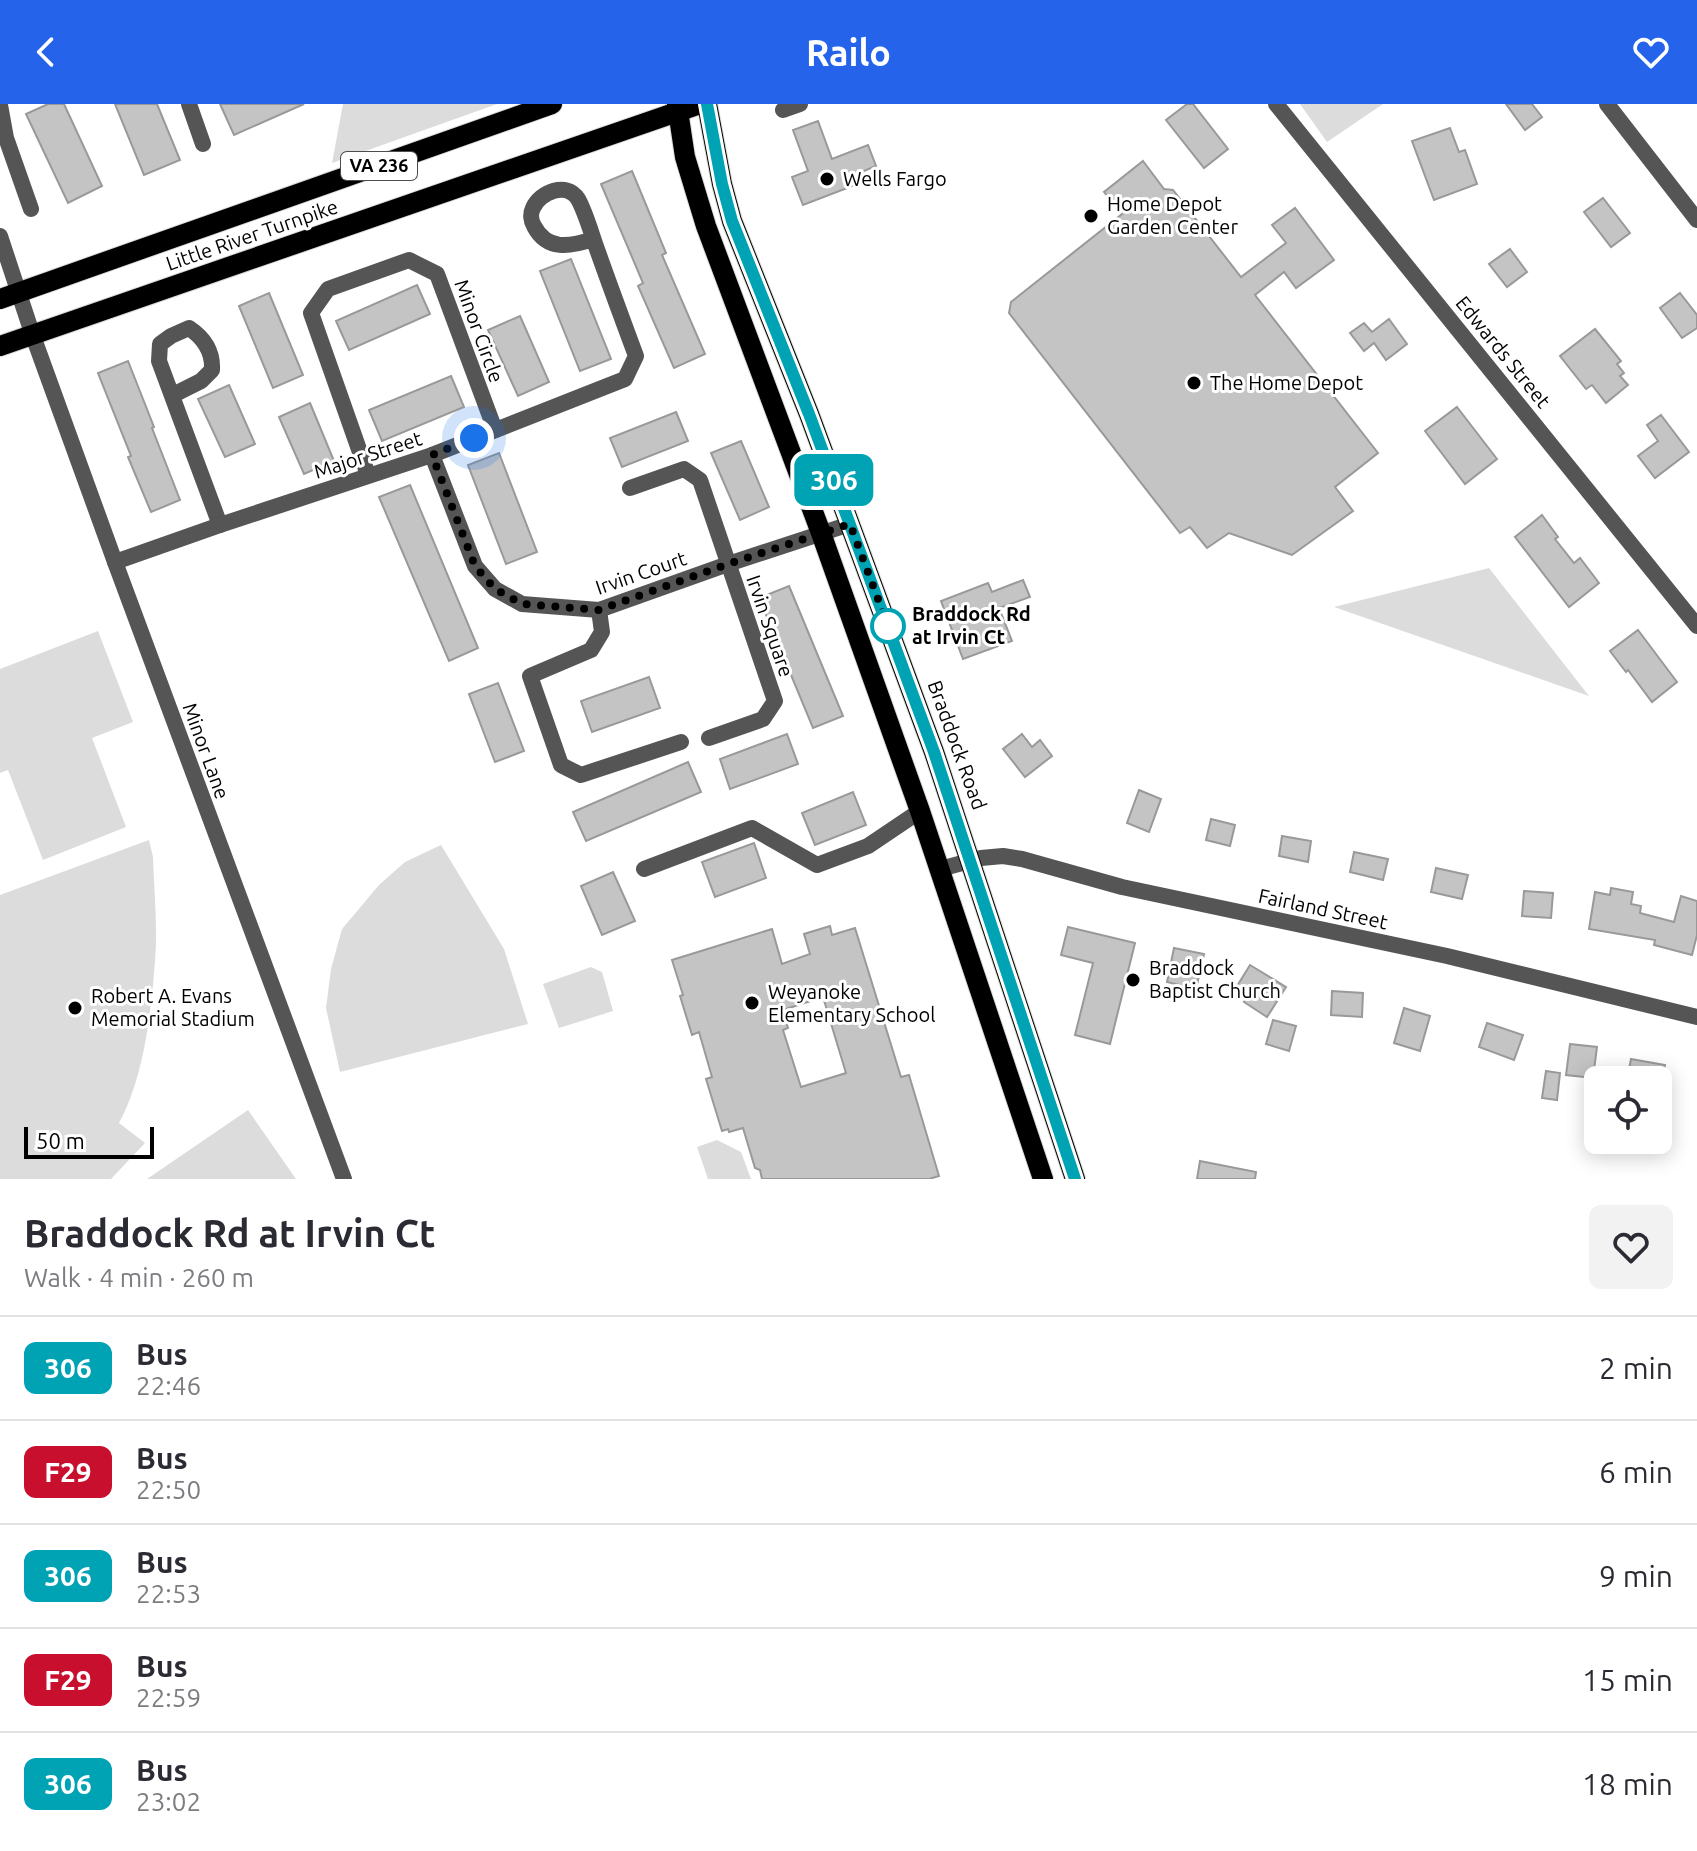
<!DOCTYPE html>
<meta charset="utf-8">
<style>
body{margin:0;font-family:Ubuntu,sans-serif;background:#f2f2f3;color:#2b2b33;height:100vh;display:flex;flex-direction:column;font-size:30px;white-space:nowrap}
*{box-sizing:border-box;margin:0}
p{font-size:26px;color:#7c7c81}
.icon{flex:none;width:44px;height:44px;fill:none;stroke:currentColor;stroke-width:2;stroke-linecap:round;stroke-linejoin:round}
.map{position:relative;height:1075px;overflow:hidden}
.sheet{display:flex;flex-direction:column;background:#fff;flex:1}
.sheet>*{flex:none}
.badge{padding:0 16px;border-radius:12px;font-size:28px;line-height:52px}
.buttons{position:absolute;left:1584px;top:962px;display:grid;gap:16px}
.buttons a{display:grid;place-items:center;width:88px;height:88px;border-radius:12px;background:#fff;box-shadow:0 4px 20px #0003;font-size:40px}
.scale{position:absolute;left:24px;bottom:20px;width:130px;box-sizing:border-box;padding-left:8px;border:4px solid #000;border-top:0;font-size:22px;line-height:28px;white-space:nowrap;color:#000;-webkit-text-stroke:6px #fff;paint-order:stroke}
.you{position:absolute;width:40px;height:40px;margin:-20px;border:6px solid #fff;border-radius:50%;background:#1a73e8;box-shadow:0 0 0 12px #1a73e833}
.map>.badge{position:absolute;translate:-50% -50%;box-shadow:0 0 0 4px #fff}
.round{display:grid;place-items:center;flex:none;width:84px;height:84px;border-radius:12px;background:#f2f2f3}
.head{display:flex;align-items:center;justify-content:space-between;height:136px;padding:0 24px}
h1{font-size:38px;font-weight:700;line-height:60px}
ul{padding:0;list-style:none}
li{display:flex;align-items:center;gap:24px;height:104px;padding:0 24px;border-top:2px solid #e1e1e2}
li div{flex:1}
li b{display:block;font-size:30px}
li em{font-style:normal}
li .badge{min-width:88px;font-weight:700;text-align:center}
header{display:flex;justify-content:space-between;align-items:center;height:104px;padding:0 24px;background:#2563eb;color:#fff;font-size:36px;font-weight:700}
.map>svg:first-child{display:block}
.green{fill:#dcdcdc}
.building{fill:#c4c4c4;stroke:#999;stroke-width:2;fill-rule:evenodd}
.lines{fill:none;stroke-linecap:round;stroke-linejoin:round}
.primary-casing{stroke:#dbdbdb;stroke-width:22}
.street{stroke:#555;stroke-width:16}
.primary{stroke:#000;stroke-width:20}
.line-casing{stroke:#fff;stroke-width:18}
.line{stroke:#00a3b4;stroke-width:12}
.walk{stroke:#000;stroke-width:8;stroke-dasharray:0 14.4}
.poi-dot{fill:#000;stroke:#fff;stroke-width:3}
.stop-dot{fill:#fff;stroke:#00a3b4;stroke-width:4}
.labels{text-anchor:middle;stroke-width:6;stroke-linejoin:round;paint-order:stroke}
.shield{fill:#fff;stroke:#4c4c4c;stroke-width:2}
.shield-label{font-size:18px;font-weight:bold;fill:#000}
.poi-label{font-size:20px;fill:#000;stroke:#fff;text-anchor:start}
.street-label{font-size:20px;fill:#000;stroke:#fff}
.stop-label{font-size:20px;font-weight:bold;fill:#000;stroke:#fff;text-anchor:start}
</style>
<header><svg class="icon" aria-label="back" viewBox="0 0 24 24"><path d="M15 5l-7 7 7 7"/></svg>Railo<svg class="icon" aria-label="heart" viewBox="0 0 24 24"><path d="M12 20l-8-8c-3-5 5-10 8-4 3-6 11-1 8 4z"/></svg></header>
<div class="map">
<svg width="1697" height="1075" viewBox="0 0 1697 1075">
<rect width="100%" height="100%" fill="#fff"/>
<g class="green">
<path d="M343 0H497L332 59Z"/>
<path d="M1300 0H1383L1327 38Z"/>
<path d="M1489 464 1589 592 1334 503Z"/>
<path d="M98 527 133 618 92 634 126 723 43 756 8 666 0 669V565Z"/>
<path d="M149 736 153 753C154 787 158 823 155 857 151 909 144 973 119 1019L145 1039 111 1075H0V791Z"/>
<path d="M441 741 504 845 528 920 340 968 326 904 331 865 342 825 379 781 405 758Z"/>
<path d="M591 863 602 868 613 907 559 924 543 880Z"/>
<path d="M248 1006 296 1075H147Z"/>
<path d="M717 1036 741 1048 751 1075H708L697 1043Z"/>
</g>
<g class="building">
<path d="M48 0H64L102 82 68 99 26 10Z"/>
<path d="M115 0H157L180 56 144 71Z"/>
<path d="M220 0H304L234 31Z"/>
<path d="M1187 0H1193L1228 45 1204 64 1166 16Z"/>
<path d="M1506 0H1532L1542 13 1525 26Z"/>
<path d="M818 17 832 55 868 41 876 62 859 69 863 78 803 101 792 73 808 67 793 26Z"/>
<path d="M1450 24 1459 48 1465 46 1477 80 1434 96 1412 37Z"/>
<path d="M1143 57 1164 85 1173 86 1241 173 1286 139 1272 121 1295 104 1334 156 1296 184 1284 168 1255 191 1378 349 1335 383 1353 407 1292 451 1229 429 1207 444 1190 423 1180 429 1009 209 1011 198 1122 110 1104 88Z"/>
<path d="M632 67 666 149 662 151 705 250 674 264 638 182 643 179 601 80Z"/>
<path d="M1603 94 1630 129 1611 143 1584 108Z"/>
<path d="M1510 145 1527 168 1507 183 1489 160Z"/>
<path d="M571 155 611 255 580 267 540 167Z"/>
<path d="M417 181 430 210 349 246 336 217Z"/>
<path d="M269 189 303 271 273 284 239 202Z"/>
<path d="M1680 189 1697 211V224L1682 234 1660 204Z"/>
<path d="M520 212 549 278 518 292 488 226Z"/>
<path d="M1389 215 1407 240 1386 256 1374 239 1364 247 1350 229 1364 219 1372 228Z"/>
<path d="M1595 225 1621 257 1617 260 1624 269 1620 272 1628 281 1606 299 1592 281 1586 285 1560 252Z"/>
<path d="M128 257 154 323 152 324 180 396 151 408 128 353 131 352 98 269Z"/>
<path d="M451 272 464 303 382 337 369 306Z"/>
<path d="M229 281 255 340 225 353 198 295Z"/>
<path d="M310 299 334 357 304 370 279 313Z"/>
<path d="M1457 303 1497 355 1465 380 1425 327Z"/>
<path d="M676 308 688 337 622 363 610 334Z"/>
<path d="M1661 311 1689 348 1655 374 1638 352 1658 337 1647 321Z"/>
<path d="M741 337 769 403 740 416 711 349Z"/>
<path d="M499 349 537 448 506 460 468 361Z"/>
<path d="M410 381 478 544 449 557 379 393Z"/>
<path d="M1542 411 1558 433 1555 435 1574 459 1580 454 1599 479 1569 503 1515 433Z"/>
<path d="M1023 476 1030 493 999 504 1012 537 963 555 941 497 988 479 992 488Z"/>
<path d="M789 482 843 612 813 624 759 494Z"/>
<path d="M1638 526 1677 578 1652 598 1628 566 1626 568 1610 547Z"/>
<path d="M649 573 660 604 592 628 581 597Z"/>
<path d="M498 579 524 647 495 658 469 590Z"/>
<path d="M787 630 798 660 730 685 720 655Z"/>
<path d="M1022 630 1032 643 1040 636 1052 652 1025 673 1003 645Z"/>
<path d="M688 658 701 688 586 737 573 708Z"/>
<path d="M1139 686 1161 695 1149 728 1127 719Z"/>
<path d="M853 688 866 721 815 741 802 709Z"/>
<path d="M1211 715 1235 721 1230 742 1206 736Z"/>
<path d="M1282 732 1311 737 1308 758 1279 752Z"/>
<path d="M754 739 766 774 715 793 702 758Z"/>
<path d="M1354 748 1388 755 1383 776 1350 768Z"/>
<path d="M1436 764 1468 771 1462 795 1431 788Z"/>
<path d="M613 768 635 817 602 831 581 782Z"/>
<path d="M1611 784 1633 788 1631 800 1641 802 1640 809 1674 818 1681 792 1697 797V831L1692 851 1654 841 1655 836 1589 825 1595 788 1610 791Z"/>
<path d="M1524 787 1553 789 1551 814 1522 812Z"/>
<path d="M830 822 832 831 855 824 901 973 909 971 939 1072 929 1075H762L760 1066 755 1064 743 1024 729 1028 728 1025 722 1027 706 975 712 973 699 928 692 931 680 892 683 891 672 856 772 825 782 860 810 850 804 830ZM823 893 846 969 801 983 783 926 788 924 783 906Z"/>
<path d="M1068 823 1135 839 1110 940 1075 931 1093 859 1061 851Z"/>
<path d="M1174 844 1204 850 1196 885 1167 878Z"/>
<path d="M1250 861 1286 883 1267 913 1244 898 1246 894 1234 887Z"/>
<path d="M1332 887 1363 889 1362 913 1331 911Z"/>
<path d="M1404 904 1430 912 1420 947 1394 939Z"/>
<path d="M1273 916 1296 922 1289 947 1266 940Z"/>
<path d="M1487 919 1523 931 1514 956 1479 943Z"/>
<path d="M1570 940 1597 943 1593 974 1566 971Z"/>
<path d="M1631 955 1665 961 1662 976H1627Z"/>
<path d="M1546 967 1560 969 1557 996 1542 994Z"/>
<path d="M1200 1057 1256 1068 1255 1075H1197Z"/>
</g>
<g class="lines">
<defs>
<g id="primary">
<path d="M677 0 685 53 706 122 821 429 920 707 1043 1075"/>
<path d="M707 0 722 80 732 117 809 310 934 648 1075 1075"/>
<path d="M0 195 552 0"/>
<path d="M0 242 700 0"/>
</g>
</defs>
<use href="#primary" class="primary-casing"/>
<g class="street">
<path d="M189 0 203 40"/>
<path d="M1276 0 1697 522"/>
<path d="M1607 0 1697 116"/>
<path d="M0 1 6 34 31 105"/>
<path d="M783 6 800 0"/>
<path d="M0 132 33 232 115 458 344 1075"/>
<path d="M173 291 201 277 212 266C213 248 204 234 189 224L171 232 160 240 159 257 220 421"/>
<path d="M432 351 475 462 495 485 522 500 599 506 728 460 850 420"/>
<path d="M368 371 311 209 328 185 409 156 437 170 495 326"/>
<path d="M630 384 684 365 700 376 775 597 763 615 709 634"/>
<path d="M115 458 220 421 432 351 625 275 636 252C623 217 610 182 598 148 592 132 586 109 578 95 567 77 540 88 533 104 530 110 531 117 534 122 547 147 570 143 593 135"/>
<path d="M599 506 602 528 591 546 530 572 561 661 581 671 681 638"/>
<path d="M644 765 752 724 817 761 868 742 920 707"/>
<path d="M940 765 981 754 1003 752 1022 755 1122 783 1447 852 1697 913"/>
</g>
<use href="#primary" class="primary"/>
</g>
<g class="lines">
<defs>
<path id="line" d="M707 0 722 80 732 117 809 310 934 648 1075 1075"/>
</defs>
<use href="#line" class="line-casing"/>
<use href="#line" class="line"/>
<path class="walk" d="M474 334 432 351 475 462 495 485 522 500 599 506 728 460 850 420 890 527 888 522"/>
</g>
<g class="poi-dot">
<circle cx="827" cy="75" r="8"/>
<circle cx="1091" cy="112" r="8"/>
<circle cx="1194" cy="279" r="8"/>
<circle cx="1133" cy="876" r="8"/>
<circle cx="752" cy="899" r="8"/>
<circle cx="75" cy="904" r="8"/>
</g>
<circle class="stop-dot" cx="888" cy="522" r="16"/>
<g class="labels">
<rect class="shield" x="341" y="48" width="76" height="28" rx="6"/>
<g class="shield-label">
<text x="379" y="68">VA 236</text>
</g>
<g class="poi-label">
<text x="843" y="82">Wells Fargo</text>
<text x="1107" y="107">Home Depot<tspan x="1107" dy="23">Garden Center</tspan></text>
<text x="1210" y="286">The Home Depot</text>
<text x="1149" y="871">Braddock<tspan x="1149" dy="23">Baptist Church</tspan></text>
<text x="768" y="895">Weyanoke<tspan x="768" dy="23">Elementary School</tspan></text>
<text x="91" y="899">Robert A. Evans<tspan x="91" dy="23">Memorial Stadium</tspan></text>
</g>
<g class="street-label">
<text transform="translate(252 131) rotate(-19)" y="7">Little River Turnpike</text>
<text transform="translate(479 227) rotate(70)" y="7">Minor Circle</text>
<text transform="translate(1503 248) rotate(51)" y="7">Edwards Street</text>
<text transform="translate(368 351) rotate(-18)" y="7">Major Street</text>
<text transform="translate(641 469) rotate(-19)" y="7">Irvin Court</text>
<text transform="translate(770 522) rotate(71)" y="7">Irvin Square</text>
<text transform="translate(957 641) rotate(70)" y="7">Braddock Road</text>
<text transform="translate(206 647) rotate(70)" y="7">Minor Lane</text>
<text transform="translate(1323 805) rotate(12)" y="7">Fairland Street</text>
</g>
<g class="stop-label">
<text x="912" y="517">Braddock Rd<tspan x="912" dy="23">at Irvin Ct</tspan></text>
</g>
</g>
</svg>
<div class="buttons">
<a><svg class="icon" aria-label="locate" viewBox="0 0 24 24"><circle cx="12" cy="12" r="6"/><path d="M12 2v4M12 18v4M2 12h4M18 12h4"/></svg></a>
</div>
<div class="scale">50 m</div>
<div class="you" style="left:474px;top:334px"></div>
<b class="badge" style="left:834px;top:376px;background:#00a3b4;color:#fff">306</b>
</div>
<section class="sheet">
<div class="head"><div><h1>Braddock Rd at Irvin Ct</h1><p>Walk · 4 min · 260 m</p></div><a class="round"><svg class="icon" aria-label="heart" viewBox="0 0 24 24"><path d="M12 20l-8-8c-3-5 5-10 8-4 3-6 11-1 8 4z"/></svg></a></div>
<ul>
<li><span class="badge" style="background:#00a3b4;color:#fff">306</span><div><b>Bus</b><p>22:46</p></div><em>2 min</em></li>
<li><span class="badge" style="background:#c8102e;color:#fff">F29</span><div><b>Bus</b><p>22:50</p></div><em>6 min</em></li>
<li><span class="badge" style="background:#00a3b4;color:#fff">306</span><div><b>Bus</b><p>22:53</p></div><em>9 min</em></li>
<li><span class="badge" style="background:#c8102e;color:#fff">F29</span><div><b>Bus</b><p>22:59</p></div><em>15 min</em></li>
<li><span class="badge" style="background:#00a3b4;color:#fff">306</span><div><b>Bus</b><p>23:02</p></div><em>18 min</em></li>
</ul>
</section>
